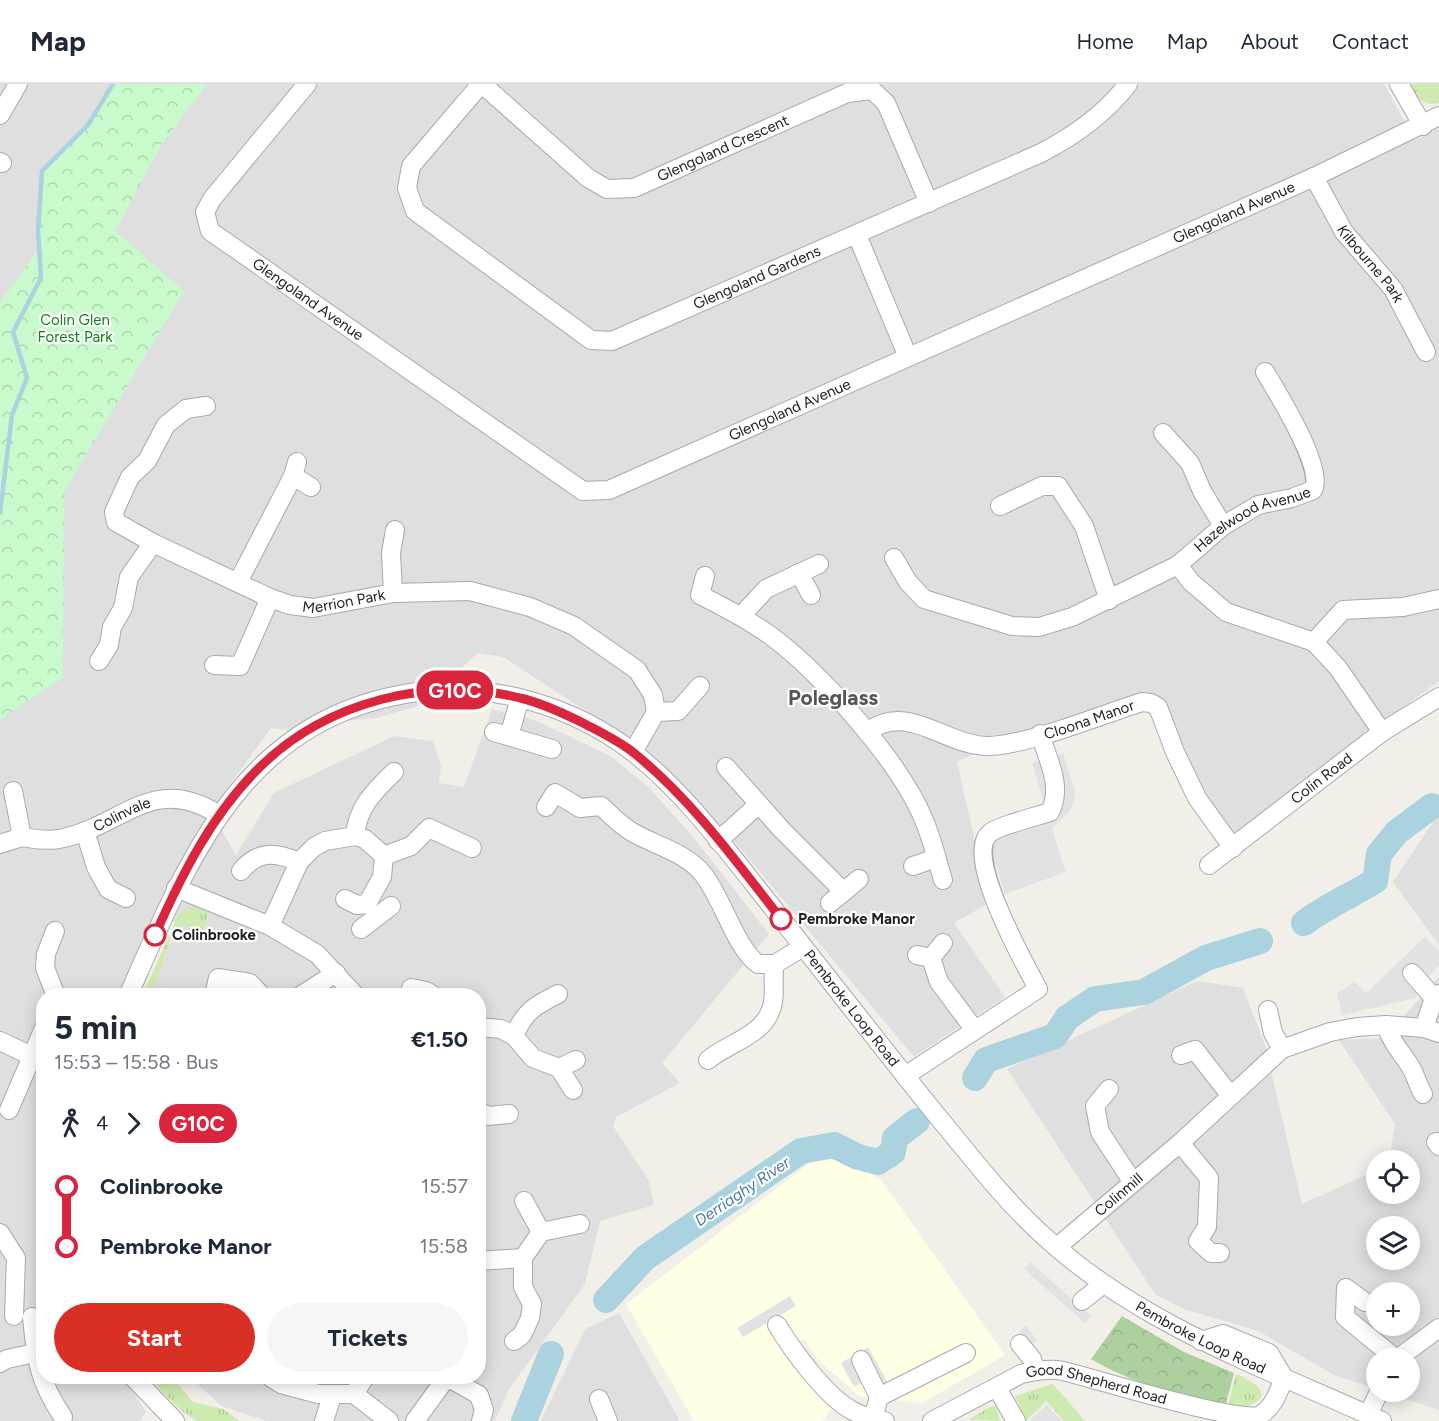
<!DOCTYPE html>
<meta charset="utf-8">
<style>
body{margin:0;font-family:Figtree,sans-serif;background:#f6f6f7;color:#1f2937;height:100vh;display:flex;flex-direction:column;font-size:22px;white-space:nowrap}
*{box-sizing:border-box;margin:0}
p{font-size:20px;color:#747a83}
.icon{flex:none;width:33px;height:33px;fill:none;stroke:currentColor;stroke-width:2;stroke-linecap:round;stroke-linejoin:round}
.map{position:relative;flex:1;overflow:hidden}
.panel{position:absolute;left:36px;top:904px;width:450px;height:396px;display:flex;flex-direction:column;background:#fff;border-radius:24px;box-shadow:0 3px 15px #0003}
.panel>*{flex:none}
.badge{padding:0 12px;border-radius:20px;font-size:21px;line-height:39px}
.buttons{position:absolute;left:1366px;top:1066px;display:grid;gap:12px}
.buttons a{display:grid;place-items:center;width:54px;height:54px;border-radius:50%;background:#fff;box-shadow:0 3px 15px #0003;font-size:30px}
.map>.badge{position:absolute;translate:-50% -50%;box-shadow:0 0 0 3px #fff}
.legs{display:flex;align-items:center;gap:9px;height:66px;padding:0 18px;font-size:20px}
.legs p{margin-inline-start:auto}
.summary{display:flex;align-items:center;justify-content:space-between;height:102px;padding:0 18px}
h1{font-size:33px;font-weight:700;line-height:45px}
.cta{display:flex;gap:12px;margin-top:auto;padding:12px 18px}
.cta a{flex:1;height:69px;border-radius:36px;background:#d93025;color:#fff;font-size:24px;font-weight:700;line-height:69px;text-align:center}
.cta a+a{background:#f6f6f7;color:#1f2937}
ul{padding:0 18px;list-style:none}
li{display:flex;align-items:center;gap:21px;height:60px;font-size:22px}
li i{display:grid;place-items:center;width:9px;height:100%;margin:0 8px;background:currentColor}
li i::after{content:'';width:15px;height:15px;margin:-8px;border:4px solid;border-radius:50%;background:#fff}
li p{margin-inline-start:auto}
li:first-child i{background:linear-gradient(#0000 50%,currentColor 0)}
li:last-child i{background:linear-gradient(currentColor 50%,#0000 0)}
header{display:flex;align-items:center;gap:36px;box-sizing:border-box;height:84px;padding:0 30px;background:#fff;border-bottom:2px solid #e0e1e3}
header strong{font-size:28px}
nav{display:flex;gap:33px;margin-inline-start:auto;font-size:21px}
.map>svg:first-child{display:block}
.residential{fill:#e0dfdf;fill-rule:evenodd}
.education{fill:#ffffe5}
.grass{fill:url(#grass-tufts)}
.forest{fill:url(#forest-crowns)}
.park{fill:url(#park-crowns)}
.parking{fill:#e2e2e2}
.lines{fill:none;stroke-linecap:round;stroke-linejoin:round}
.stream{stroke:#aad3df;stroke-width:4.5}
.river{stroke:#aad3df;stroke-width:26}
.minor-casing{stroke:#a9a9a9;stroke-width:20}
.minor{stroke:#fff;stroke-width:18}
.line-1-casing{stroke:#fff;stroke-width:14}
.line-1{stroke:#d7263d;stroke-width:9}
.stop-1-dot{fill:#fff;stroke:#d7263d;stroke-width:3}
.labels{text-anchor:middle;stroke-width:4.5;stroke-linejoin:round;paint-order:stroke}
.street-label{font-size:15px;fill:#222;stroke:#fff}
.park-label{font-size:15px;fill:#0c8416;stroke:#fff}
.stop-label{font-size:15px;font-weight:bold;fill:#222;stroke:#fff;text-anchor:start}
.water-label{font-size:16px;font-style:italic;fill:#4a7aab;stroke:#fff}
.district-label{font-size:21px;font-weight:bold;fill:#555;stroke:#fff}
</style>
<header>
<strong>Map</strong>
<nav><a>Home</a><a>Map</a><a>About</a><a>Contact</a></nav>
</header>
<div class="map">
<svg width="1439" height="1337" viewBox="0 0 1439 1337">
<defs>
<pattern id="grass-tufts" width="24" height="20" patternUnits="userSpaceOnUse" patternTransform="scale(1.5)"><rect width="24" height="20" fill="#cdebb0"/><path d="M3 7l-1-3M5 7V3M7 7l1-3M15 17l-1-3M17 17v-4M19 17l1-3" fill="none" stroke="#b0c997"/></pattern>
<pattern id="forest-crowns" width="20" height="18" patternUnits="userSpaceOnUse" patternTransform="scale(1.5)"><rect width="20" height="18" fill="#add19e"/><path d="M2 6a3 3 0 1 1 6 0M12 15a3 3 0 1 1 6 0" fill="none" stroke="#95b388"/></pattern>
<pattern id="park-crowns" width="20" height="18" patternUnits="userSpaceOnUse" patternTransform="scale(1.5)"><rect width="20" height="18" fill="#c8facc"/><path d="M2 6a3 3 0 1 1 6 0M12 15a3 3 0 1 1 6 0" fill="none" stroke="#acd6af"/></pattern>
</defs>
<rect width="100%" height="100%" fill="#f2efe9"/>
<g class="residential">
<path d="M0 0H1384L1415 56 1439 44V597L1312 691 1235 756 1204 717 1188 682 1140 612 1034 643 957 678 989 819 954 839 1005 913 914 973 740 764 649 668 503 573 478 569 418 622 376 634 336 638 300 648 271 644 211 727 236 771 274 709 394 652 433 657 441 682 439 699 464 703 492 625 535 636 612 673 649 704 690 749 769 850 662 979 680 999 616 1033 613 1042 649 1097 654 1121 600 1137 585 1200 509 1305 495 1337H267L221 1322 190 1293H478V912H148L167 861 185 853 188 849 185 851 159 821 117 912H44V1293H123L146 1327 140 1337H0V635L5 631 0 625Z"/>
<path d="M1439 729V861L1393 798Z"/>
<path d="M1439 893V1326L1386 1308H1410V1275H1377V1305L1334 1291 1258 1247 1184 1225 1155 1210 1007 985 1197 897 1243 904 1265 961 1302 1120 1377 1086V1110H1410V1077H1389L1395 1040 1339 956 1384 954ZM1377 1143H1410V1176H1377ZM1377 1209H1410V1242H1377Z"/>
<path d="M619 1229 680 1337H541L585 1245Z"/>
</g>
<path class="education" d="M815 1075 850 1076 882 1097 1005 1271 922 1319 859 1312 817 1275 804 1255 782 1269 832 1324 823 1337H694L626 1220Z"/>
<g class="grass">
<path d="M1406 0H1439V19C1424 23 1414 12 1406 0Z"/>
<path d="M195 823 209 827 204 846 182 841 170 856 151 912H142L180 828Z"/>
<path d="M1236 1290C1278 1307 1263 1323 1227 1325Z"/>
<path d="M149 1293H172L193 1318 223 1325 240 1337H196L178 1324Z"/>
<path d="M1053 1300 1085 1337H1064L1046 1317 1026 1337 1015 1312Z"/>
<path d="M996 1322 1000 1337 968 1336 990 1323Z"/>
</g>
<path class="forest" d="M1122 1232 1184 1268 1234 1289 1225 1323C1178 1311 1133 1300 1091 1275Z"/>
<path class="park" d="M113 0H207L162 60 115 147 184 207 64 408 63 594 0 635V219L36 169 42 87 88 41Z"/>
<g class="parking">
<path d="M1063 669 1075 707 1074 717 1070 727 1052 745 1066 788 1005 810 985 746 1046 725 1032 679Z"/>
<path d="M1425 853 1439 867V881L1417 905 1416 914 1342 931 1337 909 1355 898 1366 909Z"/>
<path d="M1030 1178 1091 1232 1085 1239 1024 1185Z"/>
<path d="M790 1212 796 1222 743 1253 737 1244Z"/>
<path d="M1026 1242 1037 1256 1030 1262 1019 1247Z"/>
<path d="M868 1263 888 1299 871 1309 865 1297 854 1303 841 1279Z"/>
<path d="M1047 1321 1062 1337H1032L1031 1335Z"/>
</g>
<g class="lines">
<path class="stream" d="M0 429 12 331 27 294 13 248 41 194 38 146 42 87 88 41 113 0"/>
<g class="river">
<path d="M1304 839C1326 822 1352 811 1375 797L1379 770 1397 748 1432 722"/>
<path d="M975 994 986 976 1055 952 1067 934 1095 915 1144 908 1206 874 1260 857"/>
<path d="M606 1216 645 1174 801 1067 834 1061 858 1073 878 1078 893 1068 895 1054 917 1037"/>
<path d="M524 1337 551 1270"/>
</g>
<defs>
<g id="minor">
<path id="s1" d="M307 0 212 115 205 128 210 147 583 407 609 406 1314 93 1439 32"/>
<path id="s2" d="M481 0 411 82 407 104 415 127 591 256 612 257 1041 69C1074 52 1105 30 1128 0"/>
<path id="s3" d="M482 0 588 94 607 105 634 104 847 9 872 6 886 19 929 119"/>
<path d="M1399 0 1423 42"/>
<path d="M0 31 18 0"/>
<path d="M0 78 2 79"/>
<path id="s4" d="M1314 93 1344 148 1393 205 1426 268"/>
<path d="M857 151 908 273"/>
<path id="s5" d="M206 322 186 325 166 341 147 377 130 393 114 428 116 438 153 459 270 514 290 521 313 524 393 509 470 507 530 523 574 542 637 586 653 611 656 628 633 668"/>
<path d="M1163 349 1190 379 1202 407 1223 442"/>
<path d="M293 392 311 403"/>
<path d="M1000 422 1042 402H1058L1084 442 1109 516"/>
<path id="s6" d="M894 474 908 498 924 515 1012 542 1039 543 1072 533 1178 481 1223 442 1258 421 1292 414 1313 406C1325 385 1277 308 1265 288"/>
<path d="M1178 481 1191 498 1226 528 1314 558 1338 584 1382 648"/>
<path d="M799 489 811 511"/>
<path d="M705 492 700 511C724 523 749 536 771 552 821 589 900 678 923 734 932 754 937 776 943 796"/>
<path d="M238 498 293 392 297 378"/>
<path d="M393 509 391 469 395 446"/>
<path d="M741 532 766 505 819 480"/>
<path d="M1314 558 1343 526 1403 523 1439 515"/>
<path d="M99 577 109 561 112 543 123 524 129 493 153 459"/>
<path d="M214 581 240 582 270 514"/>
<path d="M656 628 678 627 700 602"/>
<path d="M494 648 552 665"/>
<path id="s7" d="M867 648C908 617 945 662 988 662 1028 661 1101 631 1142 618L1151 619 1158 623 1175 668 1197 714 1233 764"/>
<path d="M509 652 520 614"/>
<path d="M726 683 782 746 844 808"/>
<path d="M546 723 555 709 580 724 601 722C611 731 620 741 632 748 656 762 685 768 703 790 723 815 735 863 758 880H775L803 863"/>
<path d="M85 747 96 783 108 805 126 814"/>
<path d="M355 752C357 724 374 707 394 688"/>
<path id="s8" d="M22 753C34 755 46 757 59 755 122 743 152 688 219 731"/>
<path d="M718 757 759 720"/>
<path d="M0 760 22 753 13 707"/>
<path d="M384 772 411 762 429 744 472 764"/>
<path id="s9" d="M1209 781 1382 648 1439 613"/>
<path d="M913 782 936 774"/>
<path d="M241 787C258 766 276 768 299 778"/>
<path d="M176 804 270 842 317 870 356 912"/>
<path d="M830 819 859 795"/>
<path d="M270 842 299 778 314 763 325 757 355 752 365 755 384 772 382 793 367 820 357 821 345 815"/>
<path d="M361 845 391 822"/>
<path d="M55 847 46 870 45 884 56 912"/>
<path d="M917 871 931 874 939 898 974 945"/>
<path d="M931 874 943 859"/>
<path d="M1412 889 1434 914"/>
<path d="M411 904 426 907 434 912"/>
<path id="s10" d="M128 912C190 772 244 632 417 608 492 598 574 622 634 669 683 707 726 765 765 814 821 885 877 957 934 1028 970 1071 1005 1118 1047 1155 1144 1243 1266 1284 1382 1337"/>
<path d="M214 912 218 894 250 899 262 912"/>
<path d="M300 912 336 889"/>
<path d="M1268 926 1273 949 1282 965"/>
<path d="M1386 941C1393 964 1409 975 1415 992 1418 999 1419 1003 1423 1010"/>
<path d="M478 943 501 945 514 952 533 974 559 984 573 1006"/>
<path d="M1424 944 1434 914 1439 910"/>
<path d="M514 952C525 927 534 922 558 910"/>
<path d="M0 957 42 977"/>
<path d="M1181 971 1195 966 1230 1011"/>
<path d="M708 976C729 958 768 951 773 918 775 906 772 893 775 880"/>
<path d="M559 984 576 976"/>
<path d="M905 992 1038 905C1025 880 963 771 990 749 998 742 1038 732 1050 728 1063 703 1048 676 1040 650"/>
<path d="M1109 1005 1095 1022 1100 1048 1132 1097"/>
<path d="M9 1026 44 944"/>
<path d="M478 1027 488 1032 509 1030"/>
<path d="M1436 1058 1439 1062"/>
<path d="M1180 1059 1209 1094 1207 1143 1198 1157 1211 1169H1220"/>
<path d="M524 1117 541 1148"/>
<path d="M0 1149 16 1174 14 1232"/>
<path id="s11" d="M1057 1163 1180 1059 1282 965 1330 948 1357 943 1386 941 1424 944 1439 949"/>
<path d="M478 1177 523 1174 541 1148 580 1140"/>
<path d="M1082 1217 1102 1201"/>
<path d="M1365 1218 1346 1204 1345 1233 1396 1275"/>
<path d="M32 1233C36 1275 39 1298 63 1333"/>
<path d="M777 1241C793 1267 826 1313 853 1327 862 1332 874 1335 885 1337"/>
<path d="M514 1257 522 1251 530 1234 532 1220 523 1203V1174"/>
<path d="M1020 1260 1032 1275 1036 1287"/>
<path d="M1397 1275 1439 1244"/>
<path d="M861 1276 879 1313"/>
<path d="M0 1279 7 1275 35 1269"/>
<path d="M133 1293 175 1337"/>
<path d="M270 1293 281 1300 318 1310H354L389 1337"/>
<path d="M997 1304 1016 1337"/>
<path d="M354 1310 365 1293"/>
<path d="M599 1315 608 1337"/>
<path d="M1368 1331 1379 1308"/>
<path d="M873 1334 879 1313 966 1269"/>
<path d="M324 1337 332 1312"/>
<path d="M415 1337 447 1293 479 1311 484 1326 481 1337"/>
<path id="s12" d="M932 1337 1021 1290C1035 1287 1049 1284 1063 1287 1100 1296 1230 1337 1259 1332 1274 1323 1278 1309 1284 1294L1269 1269 1223 1250 1201 1257"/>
</g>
</defs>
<use href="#minor" class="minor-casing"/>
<use href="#minor" class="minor"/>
</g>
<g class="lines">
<defs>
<path id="line-1" d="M155 851C182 790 212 730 260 683 326 618 430 591 520 614 542 619 563 629 583 639 600 648 619 657 634 669 691 715 736 777 781 835"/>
</defs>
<use href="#line-1" class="line-1-casing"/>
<use href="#line-1" class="line-1"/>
</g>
<g class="stop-1-dot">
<circle cx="781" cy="835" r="10"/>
<circle cx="155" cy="851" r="10"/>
</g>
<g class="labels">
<g class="street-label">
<text dy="5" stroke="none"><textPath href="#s3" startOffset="288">Glengoland Crescent</textPath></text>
<text dy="5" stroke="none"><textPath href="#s1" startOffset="1348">Glengoland Avenue</textPath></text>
<text dy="5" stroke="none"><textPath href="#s4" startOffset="104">Kilbourne Park</textPath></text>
<text dy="5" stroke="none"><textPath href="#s2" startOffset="552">Glengoland Gardens</textPath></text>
<text dy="5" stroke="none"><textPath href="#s1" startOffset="303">Glengoland Avenue</textPath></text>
<text dy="5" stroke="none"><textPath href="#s1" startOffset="862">Glengoland Avenue</textPath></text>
<text dy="5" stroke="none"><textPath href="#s6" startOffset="412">Hazelwood Avenue</textPath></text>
<text dy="5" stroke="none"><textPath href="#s5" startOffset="406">Merrion Park</textPath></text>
<text dy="5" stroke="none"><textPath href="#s7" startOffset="232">Cloona Manor</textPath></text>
<text dy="5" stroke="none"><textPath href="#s9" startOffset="142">Colin Road</textPath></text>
<text dy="5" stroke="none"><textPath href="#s8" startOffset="105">Colinvale</textPath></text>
<text dy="5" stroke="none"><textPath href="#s10" startOffset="1010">Pembroke Loop Road</textPath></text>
<text dy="5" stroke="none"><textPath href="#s11" startOffset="81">Colinmill</textPath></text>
<text dy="5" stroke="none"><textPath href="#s10" startOffset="1496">Pembroke Loop Road</textPath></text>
<text dy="5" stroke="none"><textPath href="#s12" startOffset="178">Good Shepherd Road</textPath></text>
</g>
<g class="park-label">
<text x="75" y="241">Colin Glen<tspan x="75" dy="17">Forest Park</tspan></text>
</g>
<g class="stop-label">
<text x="798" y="840">Pembroke Manor</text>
<text x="172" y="856">Colinbrooke</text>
</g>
<g class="water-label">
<text transform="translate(742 1107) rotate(-34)" y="6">Derriaghy River</text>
</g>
<g class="district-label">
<text x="833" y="621">Poleglass</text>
</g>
</g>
</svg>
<div class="buttons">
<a><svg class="icon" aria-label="locate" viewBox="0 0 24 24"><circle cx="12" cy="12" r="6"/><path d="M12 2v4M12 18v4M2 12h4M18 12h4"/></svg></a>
<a><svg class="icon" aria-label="layers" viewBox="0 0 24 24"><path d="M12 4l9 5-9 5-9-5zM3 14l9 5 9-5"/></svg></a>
<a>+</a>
<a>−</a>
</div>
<b class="badge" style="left:455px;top:606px;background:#d7263d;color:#fff">G10C</b>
<section class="panel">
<div class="summary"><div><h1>5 min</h1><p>15:53 – 15:58 · Bus</p></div><b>€1.50</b></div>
<div class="legs"><svg class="icon" aria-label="walk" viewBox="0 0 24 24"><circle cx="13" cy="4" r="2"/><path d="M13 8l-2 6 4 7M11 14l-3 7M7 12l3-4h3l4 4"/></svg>4<svg class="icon" aria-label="forward" viewBox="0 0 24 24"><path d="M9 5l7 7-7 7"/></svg><b class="badge" style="background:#d7263d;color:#fff">G10C</b></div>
<ul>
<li><i style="color:#d7263d"></i><b>Colinbrooke</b><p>15:57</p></li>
<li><i style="color:#d7263d"></i><b>Pembroke Manor</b><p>15:58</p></li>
</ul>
<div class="cta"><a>Start</a><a>Tickets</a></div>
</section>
</div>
